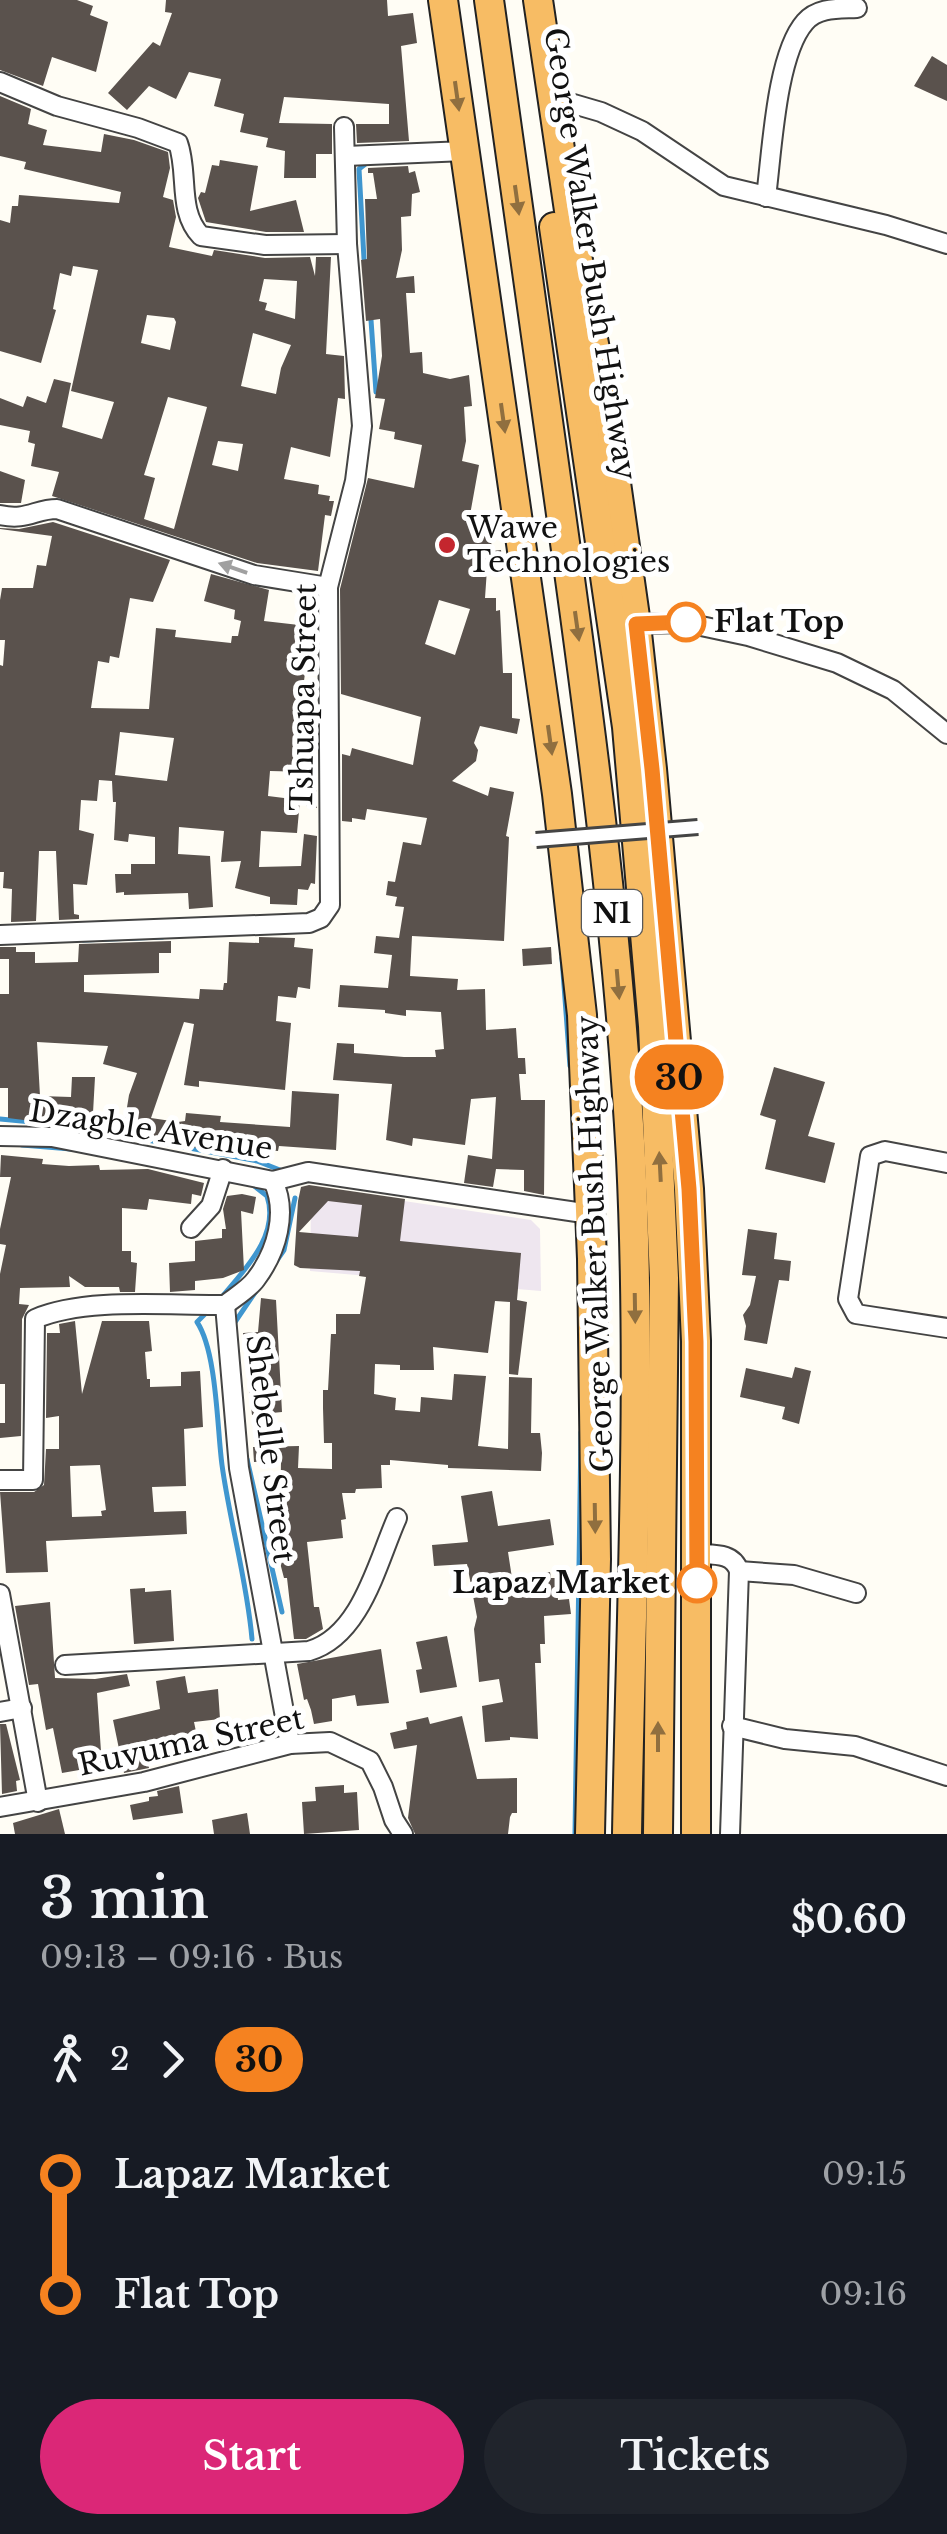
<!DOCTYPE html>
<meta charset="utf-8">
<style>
body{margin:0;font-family:"Libre Baskerville",serif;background:#20242c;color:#f1f3f6;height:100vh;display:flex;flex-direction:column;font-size:38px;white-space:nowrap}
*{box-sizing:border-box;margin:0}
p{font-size:32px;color:#9ea1a6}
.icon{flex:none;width:55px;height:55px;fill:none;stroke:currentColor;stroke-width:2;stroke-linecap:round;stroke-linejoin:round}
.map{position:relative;height:1834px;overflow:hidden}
.drawer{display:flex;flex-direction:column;background:#171b24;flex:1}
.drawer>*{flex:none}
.badge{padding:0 20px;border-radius:32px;font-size:35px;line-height:65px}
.map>.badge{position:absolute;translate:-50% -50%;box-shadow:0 0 0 5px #fff}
.legs{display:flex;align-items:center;gap:15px;height:110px;padding:0 40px;font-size:32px}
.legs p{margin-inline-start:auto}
.headline{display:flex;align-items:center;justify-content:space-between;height:170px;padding:0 40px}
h1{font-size:55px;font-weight:600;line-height:75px}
.primary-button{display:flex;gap:20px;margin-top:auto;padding:20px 40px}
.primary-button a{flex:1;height:115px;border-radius:60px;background:#db2777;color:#fff;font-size:40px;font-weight:600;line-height:115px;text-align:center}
.primary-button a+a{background:#20242c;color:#f1f3f6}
ul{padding:0 40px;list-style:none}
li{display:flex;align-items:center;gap:35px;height:120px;font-size:38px}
li i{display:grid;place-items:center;width:15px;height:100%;margin:0 12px;background:currentColor}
li i::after{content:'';width:25px;height:25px;margin:-12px;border:8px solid;border-radius:50%;background:#171b24}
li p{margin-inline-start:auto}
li:first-child i{background:linear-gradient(#0000 50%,currentColor 0)}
li:last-child i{background:linear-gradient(currentColor 50%,#0000 0)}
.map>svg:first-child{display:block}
.industrial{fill:#eee6ef}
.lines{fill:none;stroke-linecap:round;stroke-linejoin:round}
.stream{stroke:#3f96cf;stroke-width:5}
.building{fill:#5a524d;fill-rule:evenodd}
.minor-casing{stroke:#444;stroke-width:22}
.trunk-casing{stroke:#222;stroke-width:32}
.minor{stroke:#fff;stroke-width:18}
.trunk{stroke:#f7bc64;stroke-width:28}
.pedestrian-bridge-casing{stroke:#444;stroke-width:18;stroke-linecap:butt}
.pedestrian-bridge{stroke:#fff;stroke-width:12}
.oneway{fill:#906f3f}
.oneway2{fill:#a0a0a0}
.line-1-casing{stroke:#fff;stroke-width:22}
.line-1{stroke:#f58220;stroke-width:15}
.poi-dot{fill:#c4262e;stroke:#fff;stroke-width:4}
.stop-1-dot{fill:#fff;stroke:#f58220;stroke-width:5}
.labels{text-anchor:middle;stroke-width:10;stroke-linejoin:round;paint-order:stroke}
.shield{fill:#fff;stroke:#585858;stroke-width:2.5}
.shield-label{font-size:28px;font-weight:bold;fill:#111}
.street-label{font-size:30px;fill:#111;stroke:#fff}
.poi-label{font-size:30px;fill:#111;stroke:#fff;text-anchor:start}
.stop-label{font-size:30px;font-weight:bold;fill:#111;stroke:#fff;text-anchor:start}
</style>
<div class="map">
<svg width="947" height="1834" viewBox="0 0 947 1834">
<rect width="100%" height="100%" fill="#fffdf5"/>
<path class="industrial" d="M323 1189 531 1220 540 1229 541 1291 310 1271 311 1202Z"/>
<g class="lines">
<g class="stream">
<path d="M364 259 359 169 368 162"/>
<path d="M371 320 376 392"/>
<path d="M83 940 162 937"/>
<path d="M562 958 570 1066"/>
<path d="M0 1119 74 1126 257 1161 285 1172"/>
<path d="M22 1145 71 1149"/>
<path d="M222 1297C245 1269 280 1235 267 1196L253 1185"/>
<path d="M207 1312 197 1322C217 1352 217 1428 222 1465 230 1523 247 1581 252 1639"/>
<path d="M233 1325 284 1250 295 1198"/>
<path d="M247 1459 282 1612"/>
<path d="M575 1834 581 1432"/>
</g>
</g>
<g class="building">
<path d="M0 0H77L93 6 90 15 108 22 96 72 52 57 43 86 0 70Z"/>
<path d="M166 0H387L388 16 413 13 417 43 401 46 409 141 357 143 356 124H389V104L284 97 279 123 332 124V154H316V178H284L285 151 266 147 268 138 240 132 244 114 214 106 221 79 189 72 176 99 149 86 127 110 108 93 153 42 160 46 172 13 165 12Z"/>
<path d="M932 56 947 65V101L914 86Z"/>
<path d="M0 96 31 109 28 124 47 130 43 145 101 152 104 134 134 140 168 152 170 168 163 197 173 200 176 217 169 247 212 256 214 250 265 258 310 257 315 276 316 257H331L326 354 344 356 345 399 338 398 330 457 291 447 284 479 319 485 318 494 330 496 329 501H334L331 516 325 515 318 571 257 563 52 496 59 472 31 466 35 444 28 442 30 431 0 425V398L23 407 27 396 46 403 54 379 71 383 62 427 102 439 114 402 71 391 98 270 73 266 71 276 60 273 53 309 56 310 41 363 0 351V220L10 223 12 206H18L19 195 119 203 121 192 24 169 26 162 0 156ZM264 279 297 281 295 319 265 310 267 303 259 301ZM147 315 174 318 176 322 170 350 141 343ZM253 333 291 345 281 368 276 394 241 386ZM168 397 207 407 174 529 144 519 155 478 144 475ZM218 441 243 444 238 471 212 465Z"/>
<path d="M220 160 258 166 250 211 296 200 304 232H266L206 222 198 198 201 192 205 193 212 165 219 166Z"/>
<path d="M408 166 409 173 415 171 420 192 412 194 411 216 401 217 402 250 396 278 414 276 415 293H406L410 353 422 352 423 373 450 379 469 375 472 406 464 407 466 441 462 461 479 465 470 515 489 516 492 551 501 550 503 567 487 569 485 598H496V611L500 610 503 673H512V718L520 719 517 734 480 726 474 743 478 750 476 761 452 781 488 796 490 787 514 792 506 836 509 837 504 941 412 936 410 976 458 979 457 990 485 989 486 1030 516 1028 518 1058H525L526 1074H519L521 1100H545L544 1195 524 1191V1170L496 1169 493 1187 464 1183 468 1155 492 1159 496 1097 471 1099 465 1145 413 1138 412 1146 386 1140 392 1084 333 1080 337 1043 354 1044V1053L404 1057H436L435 1050 444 1049 441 1012 406 1010V1016L385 1013V1010L338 1007 340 985 388 988 392 955 374 953 376 936 399 938 404 907 395 906 397 897 386 895 388 881 395 882 403 842 421 845 427 818 367 809 365 820 352 818V822L342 821V754L350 756 352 748 413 765 421 717 341 694 340 589 368 478 414 488 422 445 394 439 395 432 379 429 385 399 375 398 382 356 380 319 366 321 361 260 367 259 365 199H377L373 173H368V168ZM439 600 470 609 455 655 425 644Z"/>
<path d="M0 471 25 480 21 503H0Z"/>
<path d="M53 522 170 560 153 602 130 598 119 658 110 656 109 663 98 661 91 708 149 709 156 628 176 630 175 637 231 643 232 636H238L241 621 234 619 235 610 204 601 211 574 269 590 264 621 299 625 296 642 309 643 298 726 312 728 311 735H316L317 808 306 806 310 772 270 771 268 796 300 800 297 833 261 831 259 867 301 866 304 834 317 836 315 884 311 883 308 890 298 889 297 905 270 904V897L235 888 241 861 221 862 224 831 179 827 178 854 210 856 213 907 189 909 188 893 124 895V892L116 893 115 874H131V864H155V837L129 834 128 842 114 840 116 802H113L112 781 99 780 97 801 81 800 79 830 94 834 87 885 73 884 74 914 79 915V919L59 920 56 851H39L36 921 11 922 12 889 3 888 4 872H0V665L3 666 5 640H0V600L2 588H33L37 565 46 566 52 536 0 529V528L19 529ZM120 732 174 738 167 781 115 775Z"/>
<path d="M259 937 295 938 294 947 313 949 310 989 298 987 296 998 278 996 276 1021 291 1023 285 1090 199 1081V1087L184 1085 194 1024 184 1022 151 1118 178 1122 185 1121 186 1113 221 1116 220 1122 290 1127 292 1091 339 1094 336 1150 279 1146 278 1151 220 1147 219 1152 174 1144 175 1139 123 1132 129 1095 137 1073 103 1064 108 1046 37 1042 40 1096 71 1097 72 1077H95L93 1113 66 1111 65 1119 55 1118V1124L8 1118V1088H0V994H9V959H0V947H16V952H35V963L78 962 79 944 171 941V953H159V973L84 975V992L199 999 200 989 223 990 224 983H227L229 942 259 943Z"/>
<path d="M551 947 552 964 523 966 522 949Z"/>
<path d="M774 1067 825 1082 808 1136 835 1143 825 1183 765 1169 776 1120 760 1115Z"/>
<path d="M1 1155 43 1159 42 1164 69 1166 99 1165 100 1170 148 1169 204 1183 201 1196 192 1194 191 1204 149 1199 147 1210 122 1208V1251H131V1262L137 1263 135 1292H120L119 1287H85L69 1276 70 1287 20 1288 19 1304 29 1305 22 1319 21 1436 0 1438V1423H5V1384H0V1274L6 1245 0 1244V1229L11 1177H0Z"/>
<path d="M309 1185 405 1199 400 1241 521 1253 517 1300 527 1302 518 1375 509 1374 510 1302 495 1301 488 1353 433 1347 434 1370H400V1365L375 1364 374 1394 396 1398 395 1410 420 1412 421 1397 452 1400 454 1374 486 1376 478 1446 508 1449 509 1377 532 1378 531 1433H540L542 1453 541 1471 448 1468V1465L390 1460V1465H381L382 1488 356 1489 355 1493H342L346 1519 341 1520 343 1538 307 1542 314 1607H319L323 1629 306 1639H294L287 1578H284L278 1555H272L270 1528 280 1527 281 1461 254 1462 253 1447 299 1446 298 1468 332 1469V1443H324L323 1408V1390H328L331 1334H336V1314H360L366 1277 359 1276 360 1271 300 1268 294 1265 298 1201 301 1187ZM328 1201 362 1205 358 1237 299 1232Z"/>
<path d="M242 1194 256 1197 253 1214 241 1211 244 1270 223 1278 195 1281V1290L170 1292 169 1263 195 1261V1241L222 1238V1229H226L223 1209 227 1196Z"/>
<path d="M748 1229 777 1233 774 1259 791 1261 789 1281 779 1280 767 1344 744 1340 746 1326 743 1315 750 1305 756 1276 742 1275Z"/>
<path d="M261 1298 276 1300 282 1412 252 1415 243 1333 258 1332Z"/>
<path d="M75 1321 82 1394 102 1321H149L152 1351 145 1352 147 1379H150V1387L181 1386V1372L200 1371 203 1427 184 1429 186 1486 152 1487 154 1512 186 1511 187 1534 46 1541 48 1572 6 1573 0 1492H34L44 1485 46 1449H59V1416L46 1418 47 1333H60L59 1324ZM100 1465 106 1510 101 1511 102 1516 72 1517 70 1466Z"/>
<path d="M795 1367 811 1371 799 1424 782 1419 785 1407 740 1397 746 1368 792 1378Z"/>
<path d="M492 1491 498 1526 550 1519 554 1545 508 1552 512 1578 550 1572 551 1578H556L558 1600 569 1599 571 1614 544 1616 545 1644H540L541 1663H535L538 1739 510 1737V1740L485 1742 482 1706 503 1702 499 1679 479 1682 474 1629 477 1617 467 1564 434 1566 432 1545 468 1542 461 1496Z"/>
<path d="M145 1588V1592L171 1590 174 1641 134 1644 130 1589Z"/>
<path d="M50 1602 55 1678 95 1679 127 1674 130 1686 97 1693 102 1766 62 1773 53 1728 46 1730 38 1684 29 1685 15 1606Z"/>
<path d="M447 1636 457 1687 420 1693 416 1670 422 1669 416 1642Z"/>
<path d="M381 1649 389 1703 357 1706 355 1695 332 1699V1721L314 1724 311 1710 307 1699 304 1700 297 1664Z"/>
<path d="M185 1676 188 1693 218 1689 220 1719 194 1722 199 1746 147 1757 149 1768 124 1773 113 1720 160 1709 156 1681Z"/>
<path d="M462 1716 477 1779 517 1778V1813H512L510 1817 508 1834H415L408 1818 417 1745 394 1749 390 1733 407 1729 406 1722 428 1717 430 1724Z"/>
<path d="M0 1724H6L20 1780 16 1781 17 1791 2 1794Z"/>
<path d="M344 1785V1793L357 1792 359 1830 304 1834 302 1802 316 1801 315 1787Z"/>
<path d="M179 1786 183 1813 133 1820 130 1805 149 1801V1797L158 1796 157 1791Z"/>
<path d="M59 1809 65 1834H15L13 1823Z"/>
<path d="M247 1813 250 1834H214L212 1820Z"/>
</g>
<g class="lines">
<defs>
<g id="minor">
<path d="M0 82 57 106 138 128 178 143C189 173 177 211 201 236L265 245 347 244"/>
<path d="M553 98 601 112 642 131 724 186 886 225 947 244"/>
<path d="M346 156 465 151"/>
<path d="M766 197C772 152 776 55 805 22 818 7 839 9 857 8"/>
<path d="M0 515C27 521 35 509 57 509L254 575 328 587"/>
<path d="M636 624 687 623 748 636 837 663 893 690 947 734"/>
<path d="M0 935 309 923 321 918 330 905 328 587 355 481 362 426 347 244 344 127"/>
<path d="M0 1136 52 1137 273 1181 308 1172 590 1214"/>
<path d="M947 1163 885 1151 870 1156 848 1299 856 1314 947 1328"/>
<path d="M191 1228 211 1206 223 1169"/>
<path d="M225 1305 239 1468 290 1744"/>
<path d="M225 1305C235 1297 249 1289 256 1279 277 1251 288 1212 273 1181"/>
<path d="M0 1480H33L35 1319C86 1297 169 1306 225 1305"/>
<path d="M697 1554C713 1555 733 1552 739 1571L730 1834"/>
<path d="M739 1571 794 1575 856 1593"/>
<path d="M0 1594 38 1802"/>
<path d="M65 1665 309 1651C361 1636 377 1563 397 1518"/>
<path d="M0 1712 22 1708"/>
<path d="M732 1726 785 1739 855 1746 947 1776"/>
<path d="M0 1807 144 1782 290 1744 330 1742 370 1761 383 1787 394 1820 403 1834"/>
</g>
<g id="trunk">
<path d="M443 0 557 794 582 1015 592 1259 596 1559 590 1834"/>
<path d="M489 0C513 171 537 342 561 514 591 728 619 942 631 1158 642 1383 631 1609 627 1834"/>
<path d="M538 0 571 224 603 391 636 624 652 769 689 1189 696 1341V1834"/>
<path d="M554 227 627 727 653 1026 664 1278 658 1834"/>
</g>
</defs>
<use href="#minor" class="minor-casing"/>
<use href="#trunk" class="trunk-casing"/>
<use href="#minor" class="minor"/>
<use href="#trunk" class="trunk"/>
<defs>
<path id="pedestrian-bridge" d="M536 840 698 827"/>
</defs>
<use href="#pedestrian-bridge" class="pedestrian-bridge-casing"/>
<use href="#pedestrian-bridge" class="pedestrian-bridge"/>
</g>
<defs><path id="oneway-solid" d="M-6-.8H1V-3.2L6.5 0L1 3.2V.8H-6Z" transform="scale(2.5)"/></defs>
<g class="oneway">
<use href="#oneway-solid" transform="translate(457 96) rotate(82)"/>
<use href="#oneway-solid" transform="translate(517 200) rotate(82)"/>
<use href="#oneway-solid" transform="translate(503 418) rotate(82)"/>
<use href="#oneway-solid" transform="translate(577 626) rotate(82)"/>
<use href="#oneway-solid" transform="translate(550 740) rotate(82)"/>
<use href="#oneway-solid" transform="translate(618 984) rotate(85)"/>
<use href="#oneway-solid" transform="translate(660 1167) rotate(-93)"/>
<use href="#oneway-solid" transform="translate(635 1308) rotate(89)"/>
<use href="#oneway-solid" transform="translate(595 1518) rotate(89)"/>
<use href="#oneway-solid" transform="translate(658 1737) rotate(-90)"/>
</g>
<use class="oneway2" href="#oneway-solid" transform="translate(233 568) rotate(-161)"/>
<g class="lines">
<defs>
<path id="line-1" d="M686 622 636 624 652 769 689 1189 696 1342 697 1583"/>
</defs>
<use href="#line-1" class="line-1-casing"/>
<use href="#line-1" class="line-1"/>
</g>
<circle class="poi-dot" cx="447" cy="545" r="10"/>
<g class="stop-1-dot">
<circle cx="686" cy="622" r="18"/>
<circle cx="697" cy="1583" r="18"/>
</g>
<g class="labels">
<rect class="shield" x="582" y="890" width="60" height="46" rx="8"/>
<g class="shield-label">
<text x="612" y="923">N1</text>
</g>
<g class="street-label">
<text transform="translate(590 254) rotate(81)" y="10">George Walker Bush Highway</text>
<text transform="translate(304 697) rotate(-89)" y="10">Tshuapa Street</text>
<text transform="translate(151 1130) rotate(9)" y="10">Dzagble Avenue</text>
<text transform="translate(595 1244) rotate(-92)" y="10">George Walker Bush Highway</text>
<text transform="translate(270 1449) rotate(83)" y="10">Shebelle Street</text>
<text transform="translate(191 1742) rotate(-12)" y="10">Ruvuma Street</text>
</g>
<g class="poi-label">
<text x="467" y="538">Wawe<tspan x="467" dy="34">Technologies</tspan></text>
</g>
<g class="stop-label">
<text x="714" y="632">Flat Top</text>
<text x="670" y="1593" text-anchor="end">Lapaz Market</text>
</g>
</g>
</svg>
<b class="badge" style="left:679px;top:1077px;background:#f58220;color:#111">30</b>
</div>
<section class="drawer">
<div class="headline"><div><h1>3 min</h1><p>09:13 – 09:16 · Bus</p></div><b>$0.60</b></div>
<div class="legs"><svg class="icon" aria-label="walk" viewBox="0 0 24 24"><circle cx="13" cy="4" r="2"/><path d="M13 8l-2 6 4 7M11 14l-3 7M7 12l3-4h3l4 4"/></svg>2<svg class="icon" aria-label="forward" viewBox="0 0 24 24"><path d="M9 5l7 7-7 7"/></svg><b class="badge" style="background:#f58220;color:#111">30</b></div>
<ul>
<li><i style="color:#f58220"></i><b>Lapaz Market</b><p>09:15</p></li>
<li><i style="color:#f58220"></i><b>Flat Top</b><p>09:16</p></li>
</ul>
<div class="primary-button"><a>Start</a><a>Tickets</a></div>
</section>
